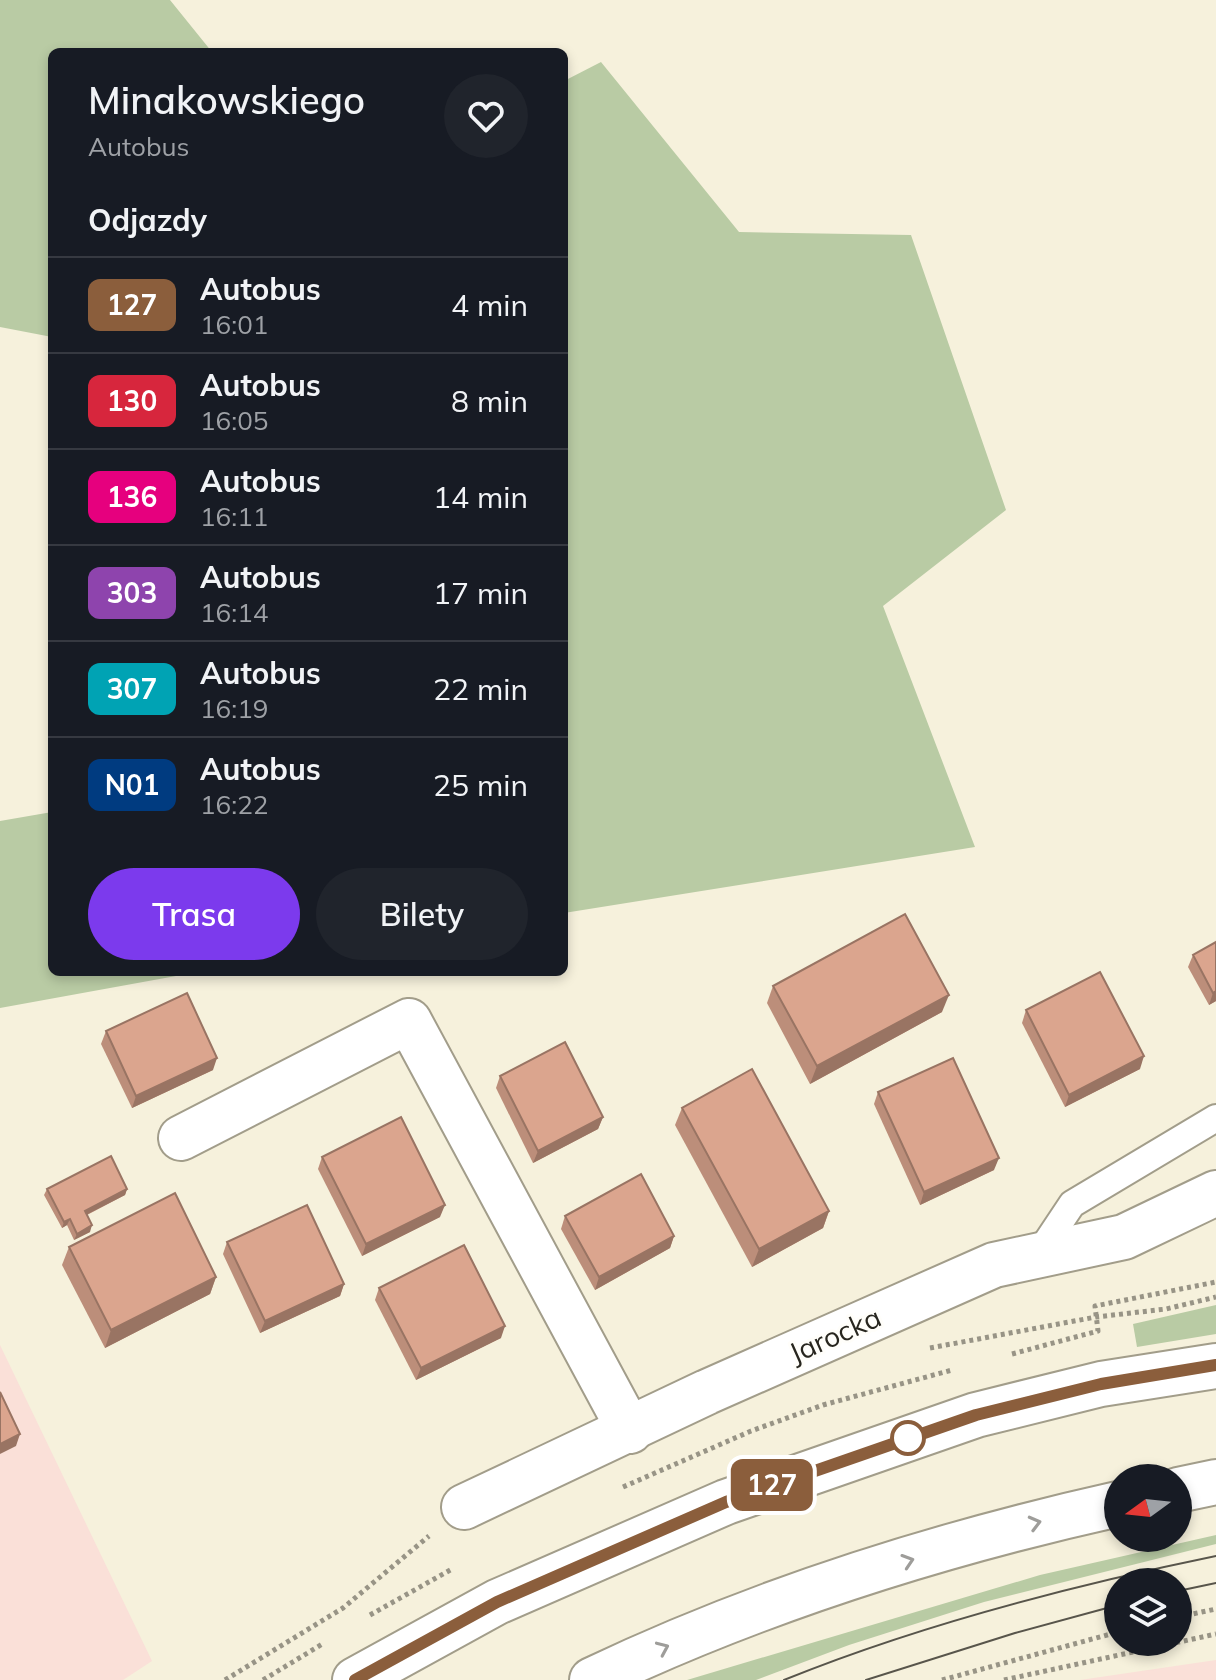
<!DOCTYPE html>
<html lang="pl">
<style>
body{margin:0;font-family:Mulish,sans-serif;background:#20242c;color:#f1f3f6;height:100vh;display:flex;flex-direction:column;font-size:30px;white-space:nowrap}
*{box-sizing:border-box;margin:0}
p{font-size:26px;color:#9ea1a6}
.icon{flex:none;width:44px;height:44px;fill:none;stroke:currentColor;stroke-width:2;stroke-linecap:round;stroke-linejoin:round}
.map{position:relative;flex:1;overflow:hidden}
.panel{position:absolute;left:48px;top:48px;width:520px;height:928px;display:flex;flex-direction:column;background:#171b24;border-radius:12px;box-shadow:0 4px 12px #0003}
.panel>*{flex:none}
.badge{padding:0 16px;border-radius:12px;font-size:28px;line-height:52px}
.needle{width:52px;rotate:255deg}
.controls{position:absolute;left:1104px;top:1464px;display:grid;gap:16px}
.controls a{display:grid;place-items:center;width:88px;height:88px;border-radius:50%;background:#171b24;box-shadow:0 4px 12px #0003;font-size:40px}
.map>.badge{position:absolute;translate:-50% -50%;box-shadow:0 0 0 4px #fff}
h2{padding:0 40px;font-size:30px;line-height:72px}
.round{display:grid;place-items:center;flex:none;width:84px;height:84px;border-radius:42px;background:#20242c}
.summary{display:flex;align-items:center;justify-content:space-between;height:136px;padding:0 40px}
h1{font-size:38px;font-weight:600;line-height:60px}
.primary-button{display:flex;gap:16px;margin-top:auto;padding:16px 40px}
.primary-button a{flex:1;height:92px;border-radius:48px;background:#7c3aed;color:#fff;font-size:32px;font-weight:600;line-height:92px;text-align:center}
.primary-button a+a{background:#20242c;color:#f1f3f6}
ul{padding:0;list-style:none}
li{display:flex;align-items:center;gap:24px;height:96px;padding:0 40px;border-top:2px solid #363941}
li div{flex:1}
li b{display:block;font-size:30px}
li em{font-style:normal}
li .badge{min-width:88px;font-weight:700;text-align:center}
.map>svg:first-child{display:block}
.commercial{fill:#fae0d8}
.green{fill:#b9cba4}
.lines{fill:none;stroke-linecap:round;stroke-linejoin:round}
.lane-casing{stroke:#a29d8a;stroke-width:30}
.street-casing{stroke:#a29d8a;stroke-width:48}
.secondary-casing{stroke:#a29d8a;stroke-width:48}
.path{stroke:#989486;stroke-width:5;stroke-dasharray:4 4;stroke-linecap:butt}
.lane{stroke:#fff;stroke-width:26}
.street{stroke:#fff;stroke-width:44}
.secondary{stroke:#fff;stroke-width:44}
.tram{stroke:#58554b;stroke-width:2}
.wall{fill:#bc8e7a}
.shaded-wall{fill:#997463}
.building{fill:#dba58e;stroke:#997463;stroke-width:2}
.oneway{stroke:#9e9d9a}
.line-casing{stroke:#fff;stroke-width:18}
.line{stroke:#8b5e3c;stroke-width:12}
.stop-dot{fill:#fff;stroke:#8b5e3c;stroke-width:4}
.labels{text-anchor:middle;stroke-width:6;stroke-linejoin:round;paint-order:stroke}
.street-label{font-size:28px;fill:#28261f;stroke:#fffefa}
</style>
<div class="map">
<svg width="1216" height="1680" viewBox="0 0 1216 1680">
<rect width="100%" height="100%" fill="#f6f1dc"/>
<g class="commercial">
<path d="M0 1345 152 1661 123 1680H0Z"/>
<path d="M1216 1660V1680H1080Z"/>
</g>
<g class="green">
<path d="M0 0H170L212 52H52V337L0 327Z"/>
<path d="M601 62 739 232 911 235 1006 510 883 606 975 847 564 913V81Z"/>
<path d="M52 812V972H198L0 1008V821Z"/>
<path d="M1216 1305V1334L1137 1347 1133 1324Z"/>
<path d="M1216 1535V1544L984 1602 849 1645 756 1680H687L1040 1575Z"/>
</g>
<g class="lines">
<defs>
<path id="lane" d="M1038 1255 1072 1204 1216 1118"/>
<g id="street">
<path d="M181 1138 409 1021 630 1431"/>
<path d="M464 1507 707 1392 994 1265 1124 1237 1216 1193"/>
</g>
<g id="secondary">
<path d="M1178 1490 1216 1482"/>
<path d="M355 1680 497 1602 726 1502 976 1415 1101 1384 1216 1366"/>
<path d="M592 1680C758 1601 939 1544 1118 1504"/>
</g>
</defs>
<use href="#lane" class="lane-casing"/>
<use href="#street" class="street-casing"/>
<use href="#secondary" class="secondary-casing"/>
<g class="path">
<path d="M930 1348 1096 1317 1166 1309 1216 1297"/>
<path d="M1012 1354 1098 1331 1095 1306 1216 1282"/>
<path d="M623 1487 751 1431 823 1405 952 1370"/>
<path d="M370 1615 452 1569"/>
<path d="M1178 1617 1216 1609"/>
<path d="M225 1680 343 1608 429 1536"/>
<path d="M263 1680 324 1643"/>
<path d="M942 1680 1118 1632"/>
<path d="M1004 1680 1216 1634"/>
</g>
<use href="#lane" class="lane"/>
<use href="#street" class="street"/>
<use href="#secondary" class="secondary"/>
<g class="tram">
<path d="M1178 1591 1216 1583"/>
<path d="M784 1680C922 1624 1070 1586 1216 1556"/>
<path d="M866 1680 1015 1633 1118 1605"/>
</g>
</g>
<g class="wall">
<path d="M1216 942V1001L1209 1005 1188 967 1193 955Z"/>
<path d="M773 986 942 1012 810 1084 767 1003Z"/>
<path d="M1026 1010 1140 1069 1065 1107 1022 1023Z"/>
<path d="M106 1031 213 1070 132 1108 101 1044Z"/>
<path d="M500 1076 603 1117 598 1129 533 1163 496 1088Z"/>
<path d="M878 1092 994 1170 920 1205 874 1104Z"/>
<path d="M682 1108 829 1211 823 1228 752 1267 675 1125Z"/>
<path d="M322 1157 440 1217 362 1256 318 1169Z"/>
<path d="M47 1189H127L125 1195 87 1215 90 1232 74 1240 67 1225 62 1228 44 1195Z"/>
<path d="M565 1216 674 1236 670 1248 595 1290 561 1229Z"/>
<path d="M227 1242 344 1284 340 1296 260 1333 223 1254Z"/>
<path d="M69 1247 216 1277 210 1294 105 1348 62 1265Z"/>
<path d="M379 1288 501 1338 416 1380 375 1300Z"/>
</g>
<g class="shaded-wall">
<path d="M1216 991V1001L1209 1005 1213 993Z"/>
<path d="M949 995 942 1012 810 1084 817 1066Z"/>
<path d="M1144 1056 1140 1069 1065 1107 1069 1095Z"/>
<path d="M217 1058 213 1070 132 1108 136 1096Z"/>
<path d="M603 1117 598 1129 533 1163 538 1151Z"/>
<path d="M999 1158 994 1170 920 1205 924 1192Z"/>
<path d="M127 1189 125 1195 82 1217 85 1211Z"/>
<path d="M445 1205 440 1217 362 1256 366 1244Z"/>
<path d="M829 1211 823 1228 752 1267 759 1249Z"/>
<path d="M70 1219 67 1225 62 1228 64 1222Z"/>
<path d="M92 1225 90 1232 74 1240 77 1234Z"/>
<path d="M674 1236 670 1248 595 1290 599 1277Z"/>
<path d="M216 1277 210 1294 105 1348 111 1330Z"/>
<path d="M344 1284 340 1296 260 1333 265 1321Z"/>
<path d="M505 1326 501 1338 416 1380 421 1368Z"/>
<path d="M20 1434 16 1446 0 1454V1444Z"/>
</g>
<g class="building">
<path d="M905 914 949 995 817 1066 773 986Z"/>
<path d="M1216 942V991L1213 993 1193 955Z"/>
<path d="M1100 972 1144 1056 1069 1095 1026 1010Z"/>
<path d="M187 993 217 1058 136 1096 106 1031Z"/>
<path d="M565 1042 603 1117 538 1151 500 1076Z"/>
<path d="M953 1058 999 1158 924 1192 878 1092Z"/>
<path d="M752 1069 829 1211 759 1249 682 1108Z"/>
<path d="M401 1117 445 1205 366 1244 322 1157Z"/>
<path d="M111 1156 127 1189 85 1211 92 1225 77 1234 70 1219 64 1222 47 1189Z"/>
<path d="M641 1174 674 1236 599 1277 565 1216Z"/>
<path d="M175 1193 216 1277 111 1330 69 1247Z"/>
<path d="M307 1205 344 1284 265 1321 227 1242Z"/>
<path d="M464 1245 505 1326 421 1368 379 1288Z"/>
<path d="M0 1392 20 1434 0 1444Z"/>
</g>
<defs><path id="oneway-chevron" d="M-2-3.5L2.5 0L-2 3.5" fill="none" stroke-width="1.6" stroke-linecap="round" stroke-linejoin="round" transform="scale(2)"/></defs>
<g class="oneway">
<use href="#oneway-chevron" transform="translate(1035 1523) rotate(-15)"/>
<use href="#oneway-chevron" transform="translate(908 1561) rotate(-18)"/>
<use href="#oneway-chevron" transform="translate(663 1648) rotate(-24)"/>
</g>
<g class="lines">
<defs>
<path id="line" d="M355 1680 497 1602 726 1502 976 1415 1101 1384 1216 1365"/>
</defs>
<use href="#line" class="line-casing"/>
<use href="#line" class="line"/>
</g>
<circle class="stop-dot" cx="908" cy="1438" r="16"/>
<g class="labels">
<g class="street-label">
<text transform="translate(835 1335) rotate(-24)" y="10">Jarocka</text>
</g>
</g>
</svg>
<div class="controls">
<a><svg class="needle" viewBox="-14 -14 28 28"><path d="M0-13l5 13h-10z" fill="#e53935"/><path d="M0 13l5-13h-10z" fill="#9ea1a6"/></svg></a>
<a><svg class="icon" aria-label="layers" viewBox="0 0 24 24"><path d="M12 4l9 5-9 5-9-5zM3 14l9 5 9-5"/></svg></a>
</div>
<b class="badge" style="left:772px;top:1485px;background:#8b5e3c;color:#fff">127</b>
<section class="panel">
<div class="summary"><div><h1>Minakowskiego</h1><p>Autobus</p></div><a class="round"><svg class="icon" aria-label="heart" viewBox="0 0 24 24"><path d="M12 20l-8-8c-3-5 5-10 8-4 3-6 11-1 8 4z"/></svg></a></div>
<h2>Odjazdy</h2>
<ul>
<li><span class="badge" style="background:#8b5e3c;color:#fff">127</span><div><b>Autobus</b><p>16:01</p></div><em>4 min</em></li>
<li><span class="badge" style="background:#d7263d;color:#fff">130</span><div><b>Autobus</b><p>16:05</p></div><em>8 min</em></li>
<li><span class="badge" style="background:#e6007e;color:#fff">136</span><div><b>Autobus</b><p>16:11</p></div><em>14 min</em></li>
<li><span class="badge" style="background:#8e44ad;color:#fff">303</span><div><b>Autobus</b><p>16:14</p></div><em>17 min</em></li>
<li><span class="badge" style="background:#00a3b4;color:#fff">307</span><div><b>Autobus</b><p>16:19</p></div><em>22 min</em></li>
<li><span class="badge" style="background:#003b80;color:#fff">N01</span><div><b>Autobus</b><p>16:22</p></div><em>25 min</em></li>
</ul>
<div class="primary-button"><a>Trasa</a><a>Bilety</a></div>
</section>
</div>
